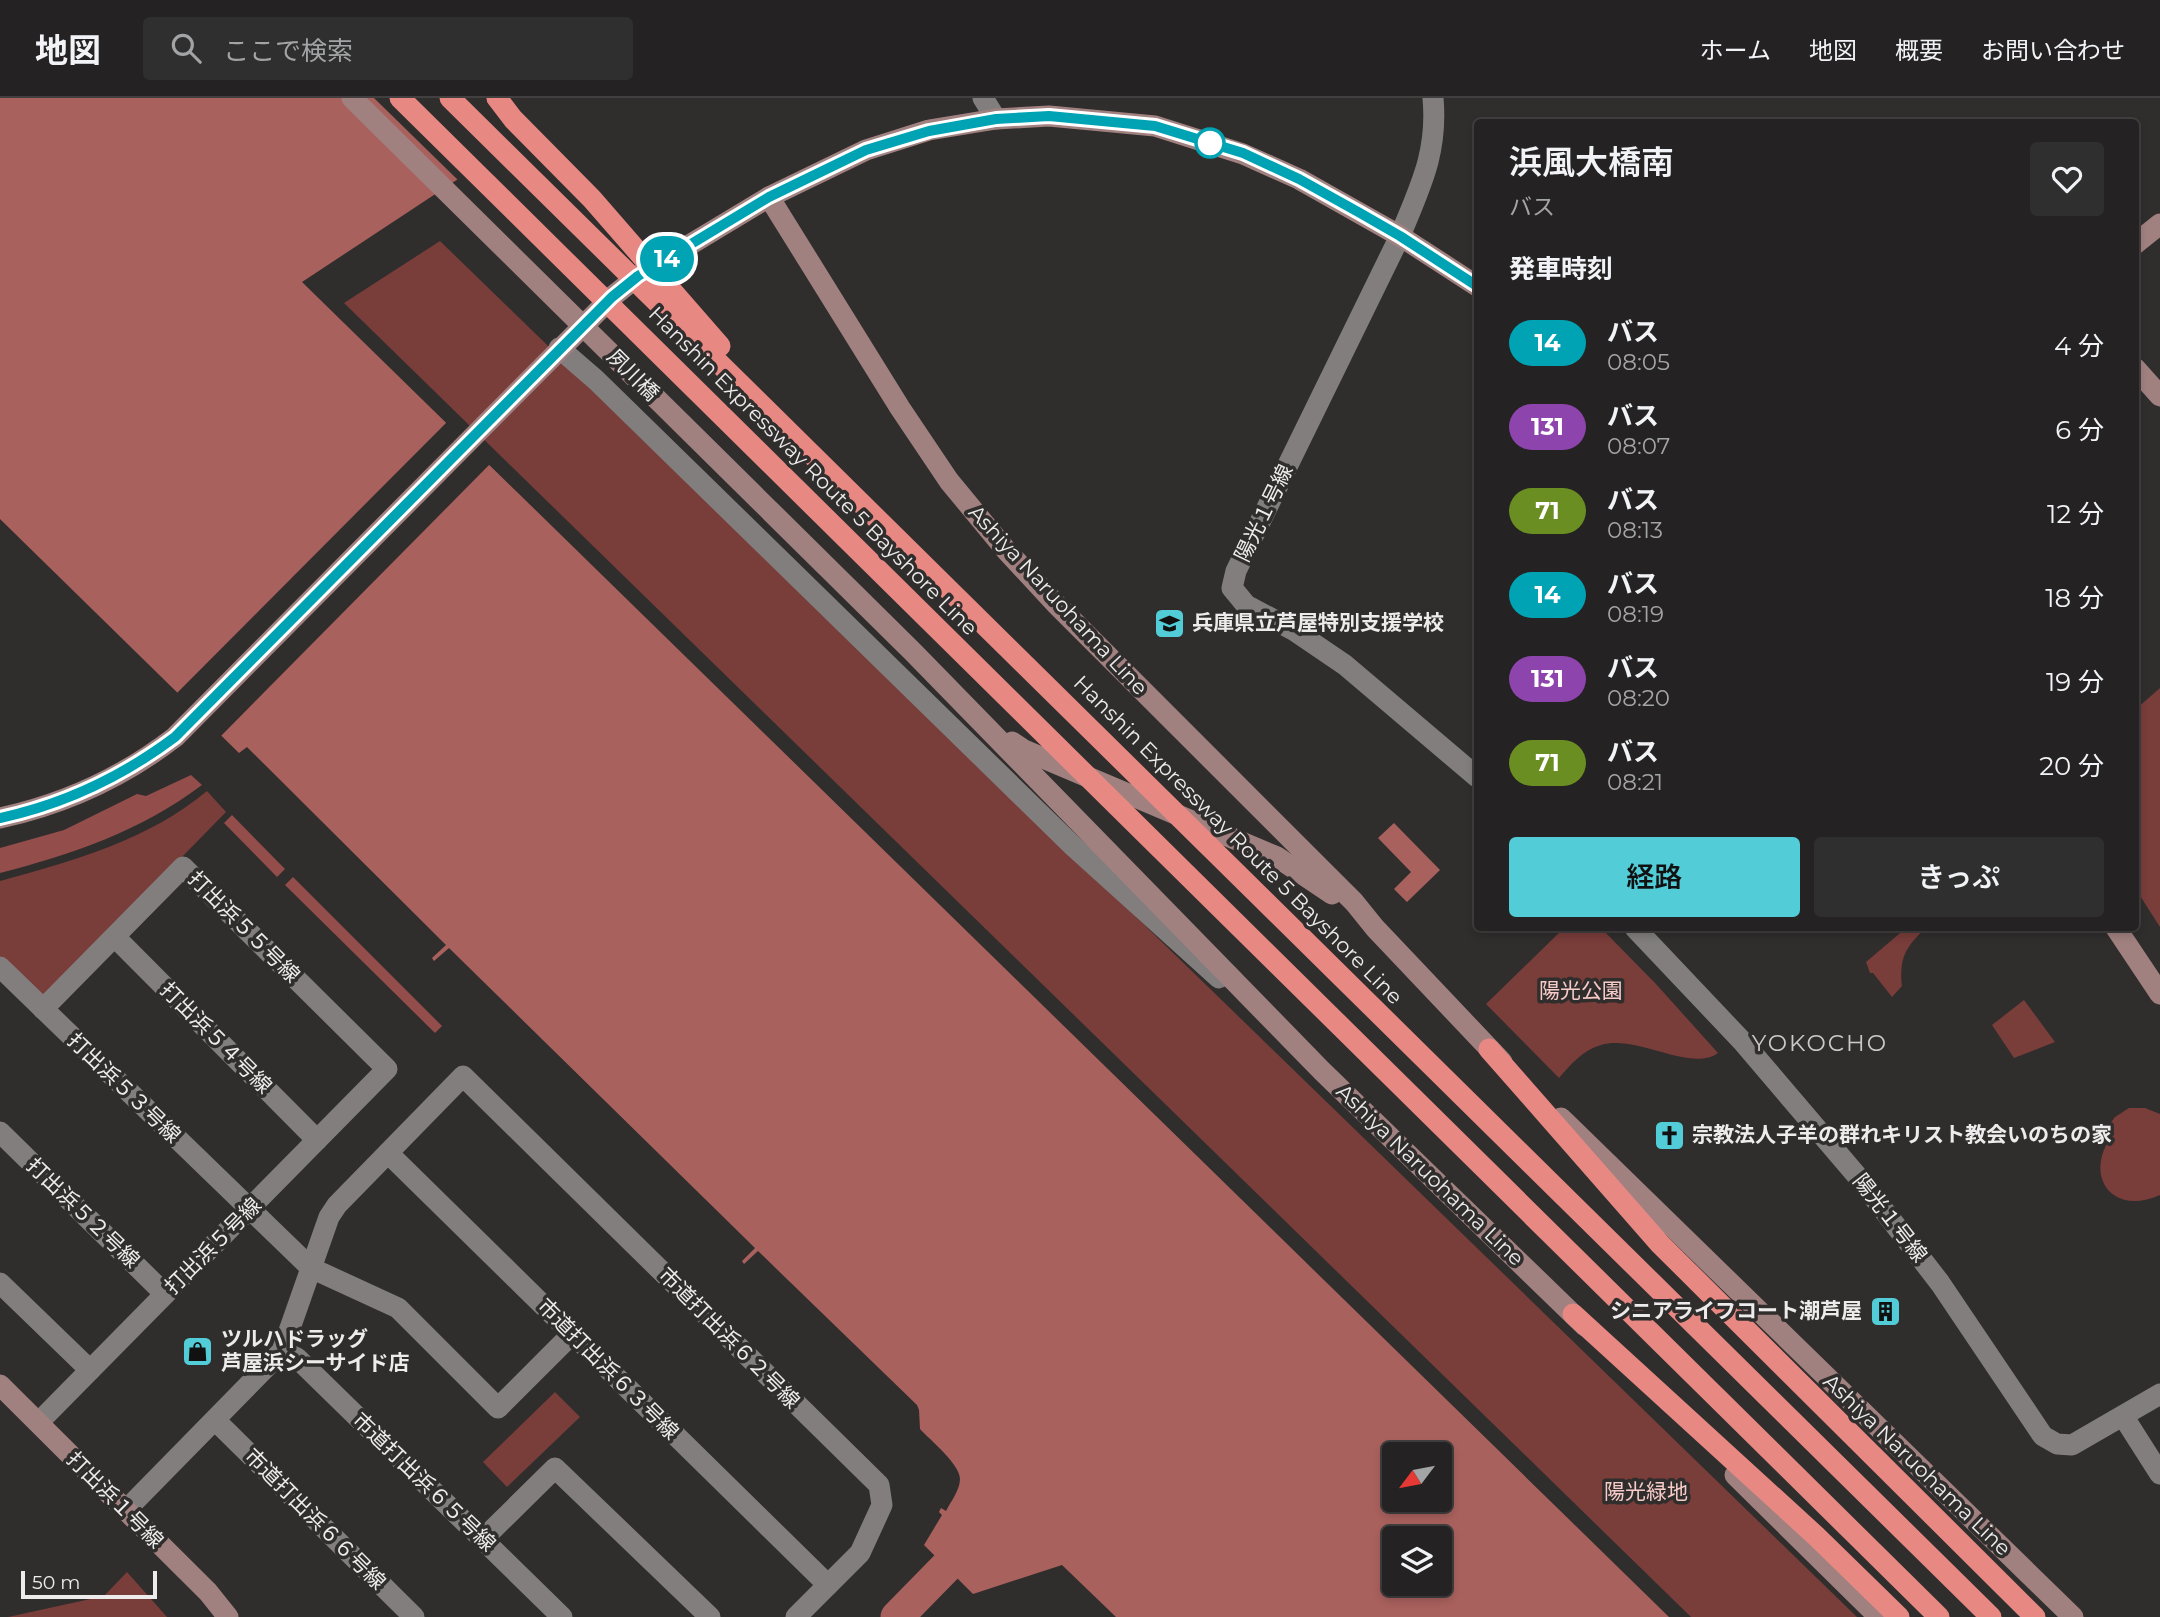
<!DOCTYPE html>
<html lang="ja">
<meta charset="utf-8">
<style>
body{margin:0;font-family:Montserrat,"Noto Sans JP",sans-serif;background:#302f2f;color:#f1f3f6;height:100vh;display:flex;flex-direction:column;font-size:26px;white-space:nowrap}
*{box-sizing:border-box;margin:0}
p{font-size:23px;color:#a3a4a5}
.icon{flex:none;width:38px;height:38px;fill:none;stroke:currentColor;stroke-width:2;stroke-linecap:round;stroke-linejoin:round}
.map{position:relative;flex:1;overflow:hidden}
.drawer{position:absolute;left:1474px;top:21px;width:665px;height:812px;display:flex;flex-direction:column;background:#242222;border-radius:7px;box-shadow:0 4px 10px #0003,0 0 0 2px #413f40}
.drawer>*{flex:none}
.badge{padding:0 14px;border-radius:23px;font-size:24px;line-height:46px}
.needle{width:46px;rotate:238deg}
.fabs{position:absolute;left:1382px;top:1344px;display:grid;gap:14px}
.fabs a{display:grid;place-items:center;width:70px;height:70px;border-radius:7px;background:#242222;box-shadow:0 4px 10px #0003,0 0 0 2px #413f40;font-size:35px}
.scale{position:absolute;left:21px;bottom:18px;width:136px;box-sizing:border-box;padding-left:7px;border:4px solid #edebeb;border-top:0;font-size:19px;line-height:24px;white-space:nowrap;color:#edebeb;-webkit-text-stroke:5px #302d2d;paint-order:stroke}
.map>.badge{position:absolute;translate:-50% -50%;box-shadow:0 0 0 4px #fff}
h2{padding:0 35px;font-size:26px;line-height:63px}
.round{display:grid;place-items:center;flex:none;width:74px;height:74px;border-radius:7px;background:#302f2f}
.summary{display:flex;align-items:center;justify-content:space-between;height:119px;padding:0 35px}
h1{font-size:33px;font-weight:600;line-height:52px}
.button{display:flex;gap:14px;margin-top:auto;padding:14px 35px}
.button a{flex:1;height:80px;border-radius:7px;background:#52ccd6;color:#111;font-size:28px;font-weight:600;line-height:80px;text-align:center}
.button a+a{background:#302f2f;color:#f1f3f6}
ul{padding:0;list-style:none}
li{display:flex;align-items:center;gap:21px;height:84px;padding:0 35px}
li div{flex:1}
li b{display:block;font-size:26px}
li em{font-style:normal}
li .badge{min-width:77px;font-weight:700;text-align:center}
header{display:flex;align-items:center;gap:42px;box-sizing:border-box;height:98px;padding:0 35px;background:#242222;border-bottom:2px solid #413f40}
header strong{font-size:33px}
nav{display:flex;gap:38px;margin-inline-start:auto;font-size:24px}
.search{width:490px;height:63px;background:#302f2f;display:flex;align-items:center;gap:18px;box-sizing:border-box;padding:0 24px;border-radius:7px;color:#a3a4a5;font-size:26px}
.map>svg:first-child{display:block}
.green{fill:#793d3a}
.forest{fill:#934d4a}
.water{fill:#a9615d;fill-rule:evenodd}
.pier{fill:#302d2d}
.lines{fill:none;stroke-linecap:round;stroke-linejoin:round}
.river{stroke:#a9615d;stroke-width:33}
.street{stroke:#827e7e;stroke-width:21}
.secondary{stroke:#a18180;stroke-width:21}
.highway{stroke:#e88883;stroke-width:21}
.line-casing{stroke:#fff;stroke-width:16}
.line{stroke:#00a3b4;stroke-width:10}
.stop-dot{fill:#fff;stroke:#00a3b4;stroke-width:3.5}
.labels{text-anchor:middle;stroke-width:7;stroke-linejoin:round;paint-order:stroke}
.street-label{font-size:21px;fill:#edebeb;stroke:#302d2d}
.poi-label{font-size:21px;font-weight:bold;fill:#edebeb;stroke:#302d2d;text-anchor:start}
.park-label{font-size:21px;fill:#f7cbc8;stroke:#302d2d}
.neighbourhood-label{font-size:23px;letter-spacing:2px;fill:#cec9c9;stroke:#302d2d}
</style>
<header>
<strong>地図</strong>
<div class="search"><svg class="icon" aria-label="search" viewBox="0 0 24 24"><circle cx="10" cy="10" r="6"/><path d="M15 15l6 6"/></svg>ここで検索</div>
<nav><a>ホーム</a><a>地図</a><a>概要</a><a>お問い合わせ</a></nav>
</header>
<div class="map">
<svg width="2160" height="1519" viewBox="0 0 2160 1519">
<rect width="100%" height="100%" fill="#302d2d"/>
<g class="green">
<path d="M440 143 1857 1519H1691L344 205Z"/>
<path d="M2160 590V829L2135 790V612Z"/>
<path d="M207 693 226 714 43 901 0 861V783C72 763 149 742 207 693Z"/>
<path d="M1564 830H1601L1656 886 1718 955C1690 975 1638 936 1601 947 1583 952 1571 966 1559 980L1486 906Z"/>
<path d="M1906 830H1926C1906 848 1899 860 1902 888L1892 899 1873 875H1870L1866 864Z"/>
<path d="M2024 902 2055 944 2014 960 1992 927Z"/>
<path d="M2129 1010H2145L2160 1016V1097C2114 1118 2084 1081 2110 1040L2103 1035 2115 1019Z"/>
<path d="M555 1294 580 1319 507 1389 483 1364Z"/>
<path d="M127 1474 167 1519H8L104 1498Z"/>
</g>
<g class="forest">
<path d="M191 677 202 687C141 733 73 756 0 775V750L64 732 137 696 146 698Z"/>
<path d="M232 717 285 771 277 779 224 725Z"/>
<path d="M293 779 442 928 435 935 285 787Z"/>
</g>
<g class="water">
<path d="M0 0H581L302 184 1669 1519H1116L1062 1467 973 1496 924 1447 942 1417 939 1414 941 1410 946 1413C951 1403 960 1392 960 1381 960 1366 930 1342 920 1331L919 1312 917 1307 758 1153 744 1166 742 1163 755 1150 449 850 434 863 432 860 446 847 247 649 239 655 0 421ZM1395 1356H1440V1402H1395ZM1395 1440H1440V1486H1395Z"/>
<path d="M1394 725 1440 772 1407 804 1394 791 1411 774 1378 740Z"/>
</g>
<g class="pier">
<path d="M374 0H585L460 84Z"/>
<path d="M449 322 492 364 219 640 175 597Z"/>
</g>
<g class="lines">
<path class="river" d="M897 1519 946 1469"/>
<g class="street">
<path d="M983 0 996 21"/>
<path d="M1433 0C1438 55 1420 89 1400 138L1236 473 1232 490 1246 507 1295 533 1345 567 1477 679"/>
<path d="M559 250 596 282 1073 748 1219 880"/>
<path d="M1635 830 1742 943 1858 1079 1940 1185 2043 1338 2057 1346 2072 1347 2160 1296"/>
<path d="M115 839 317 1042"/>
<path d="M0 869 311 1170 398 1210 498 1310 572 1236"/>
<path d="M0 1034 165 1196"/>
<path d="M388 1055 828 1487"/>
<path d="M0 1185 90 1272"/>
<path d="M282 1253 297 1260 562 1519"/>
<path d="M2123 1318 2160 1376"/>
<path d="M215 1322 414 1519"/>
<path d="M39 1324 387 971 183 769 43 911"/>
<path d="M126 1412 282 1253 329 1119 337 1107 463 978 879 1387 882 1407 860 1455 796 1519"/>
<path d="M483 1441 555 1370 710 1519"/>
</g>
<g class="secondary">
<path d="M352 0 913 554 1322 973 1585 1228"/>
<path d="M769 99 900 310 949 383 1006 452 1057 507 1354 804 1375 830 1502 964"/>
<path d="M2135 146 2160 126"/>
<path d="M2135 270 2160 298"/>
<path d="M1012 644 1024 652 1277 759 1332 796"/>
<path d="M0 720C65 706 123 679 175 639L612 199 638 178 769 99 866 52 929 32 996 21 1049 18 1155 28 1243 56 1299 81 1400 138 1477 188"/>
<path d="M2116 830 2160 896"/>
<path d="M1561 1020 2073 1519"/>
<path d="M0 1287 208 1494 228 1519"/>
<path d="M1735 1377 1879 1519"/>
</g>
<g class="highway">
<path d="M400 0 1939 1519"/>
<path d="M450 0 1991 1519"/>
<path d="M497 0 513 21 592 101 720 248"/>
<path d="M1489 951 1660 1146 2035 1519"/>
<path d="M1573 1216 1816 1438 1899 1519"/>
</g>
</g>
<g class="lines">
<defs>
<path id="line" d="M0 720C65 706 123 678 175 639L612 199 638 178 769 99 866 52 929 33 996 21 1049 18 1155 28 1243 55 1299 81 1360 115 1400 138 1477 188"/>
</defs>
<use href="#line" class="line-casing"/>
<use href="#line" class="line"/>
</g>
<defs>
<symbol id="school-square" viewBox="-11 -11 22 22"><rect x="-9" y="-9" width="18" height="18" rx="4" fill="#52ccd6" stroke="#302d2d"/><path d="M0-5L7-2L0 1L-7-2ZM-4 1L0 2.5L4 1V4Q0 6-4 4Z" fill="#111"/></symbol>
<symbol id="church-square" viewBox="-11 -11 22 22"><rect x="-9" y="-9" width="18" height="18" rx="4" fill="#52ccd6" stroke="#302d2d"/><path d="M-1.2-6h2.4v3.5h3.3v2.4h-3.3V6h-2.4V-.1h-3.3v-2.4h3.3Z" fill="#111"/></symbol>
<symbol id="building-square" viewBox="-11 -11 22 22"><rect x="-9" y="-9" width="18" height="18" rx="4" fill="#52ccd6" stroke="#302d2d"/><path d="M-4-6H4V6H1V3H-1V6H-4ZM-2.5-4.3h1.7v1.8h-1.7ZM.8-4.3h1.7v1.8H.8ZM-2.5-1h1.7V.8h-1.7ZM.8-1h1.7V.8H.8Z" fill="#111"/></symbol>
<symbol id="shop-square" viewBox="-11 -11 22 22"><rect x="-9" y="-9" width="18" height="18" rx="4" fill="#52ccd6" stroke="#302d2d"/><path d="M-5-2.5h2.3a2.7 3.5 0 0 1 5.4 0H5L5.5 6h-11ZM-1.5-2.5h3a1.5 2.3 0 0 0-3 0Z" fill="#111"/></symbol>
</defs>
<g fill-rule="evenodd">
<use href="#school-square" x="1152" y="508" width="35" height="35"/>
<use href="#church-square" x="1652" y="1020" width="35" height="35"/>
<use href="#building-square" x="1868" y="1196" width="35" height="35"/>
<use href="#shop-square" x="180" y="1236" width="35" height="35"/>
</g>
<circle class="stop-dot" cx="1210" cy="45" r="14"/>
<g class="labels">
<g class="street-label">
<text transform="translate(633 277) rotate(45)" y="7">夙川橋</text>
<text transform="translate(813 373) rotate(45)" y="7">Hanshin Expressway Route 5 Bayshore Line</text>
<text transform="translate(1264 415) rotate(-64)" y="7">陽光１号線</text>
<text transform="translate(1058 502) rotate(47)" y="7">Ashiya Naruohama Line</text>
<text transform="translate(1238 742) rotate(45)" y="7">Hanshin Expressway Route 5 Bayshore Line</text>
<text transform="translate(244 829) rotate(45)" y="7">打出浜５５号線</text>
<text transform="translate(216 940) rotate(45)" y="7">打出浜５４号線</text>
<text transform="translate(124 990) rotate(44)" y="7">打出浜５３号線</text>
<text transform="translate(1430 1077) rotate(44)" y="7">Ashiya Naruohama Line</text>
<text transform="translate(83 1115) rotate(44)" y="7">打出浜５２号線</text>
<text transform="translate(1890 1120) rotate(52)" y="7">陽光１号線</text>
<text transform="translate(213 1148) rotate(-45)" y="7">打出浜５号線</text>
<text transform="translate(729 1240) rotate(45)" y="7">市道打出浜６２号線</text>
<text transform="translate(608 1271) rotate(45)" y="7">市道打出浜６３号線</text>
<text transform="translate(1917 1367) rotate(44)" y="7">Ashiya Naruohama Line</text>
<text transform="translate(424 1384) rotate(44)" y="7">市道打出浜６５号線</text>
<text transform="translate(115 1402) rotate(45)" y="7">打出浜１号線</text>
<text transform="translate(315 1421) rotate(45)" y="7">市道打出浜６６号線</text>
</g>
<g class="poi-label">
<text x="1192" y="532">兵庫県立芦屋特別支援学校</text>
<text x="1692" y="1044">宗教法人子羊の群れキリスト教会いのちの家</text>
<text x="1862" y="1220" text-anchor="end">シニアライフコート潮芦屋</text>
<text x="221" y="1248">ツルハドラッグ<tspan x="221" dy="24">芦屋浜シーサイド店</tspan></text>
</g>
<g class="park-label">
<text x="1581" y="900">陽光公園</text>
<text x="1646" y="1401">陽光緑地</text>
</g>
<g class="neighbourhood-label">
<text x="1820" y="953">YOKOCHO</text>
</g>
</g>
</svg>
<div class="fabs">
<a><svg class="needle" viewBox="-14 -14 28 28"><path d="M0-13l5 13h-10z" fill="#e53935"/><path d="M0 13l5-13h-10z" fill="#a3a4a5"/></svg></a>
<a><svg class="icon" aria-label="layers" viewBox="0 0 24 24"><path d="M12 4l9 5-9 5-9-5zM3 14l9 5 9-5"/></svg></a>
</div>
<div class="scale">50 m</div>
<b class="badge" style="left:667px;top:161px;background:#00a3b4;color:#fff">14</b>
<section class="drawer">
<div class="summary"><div><h1>浜風大橋南</h1><p>バス</p></div><a class="round"><svg class="icon" aria-label="heart" viewBox="0 0 24 24"><path d="M12 20l-8-8c-3-5 5-10 8-4 3-6 11-1 8 4z"/></svg></a></div>
<h2>発車時刻</h2>
<ul>
<li><span class="badge" style="background:#00a3b4;color:#fff">14</span><div><b>バス</b><p>08:05</p></div><em>4 分</em></li>
<li><span class="badge" style="background:#8e44ad;color:#fff">131</span><div><b>バス</b><p>08:07</p></div><em>6 分</em></li>
<li><span class="badge" style="background:#6b8e23;color:#fff">71</span><div><b>バス</b><p>08:13</p></div><em>12 分</em></li>
<li><span class="badge" style="background:#00a3b4;color:#fff">14</span><div><b>バス</b><p>08:19</p></div><em>18 分</em></li>
<li><span class="badge" style="background:#8e44ad;color:#fff">131</span><div><b>バス</b><p>08:20</p></div><em>19 分</em></li>
<li><span class="badge" style="background:#6b8e23;color:#fff">71</span><div><b>バス</b><p>08:21</p></div><em>20 分</em></li>
</ul>
<div class="button"><a>経路</a><a>きっぷ</a></div>
</section>
</div>
